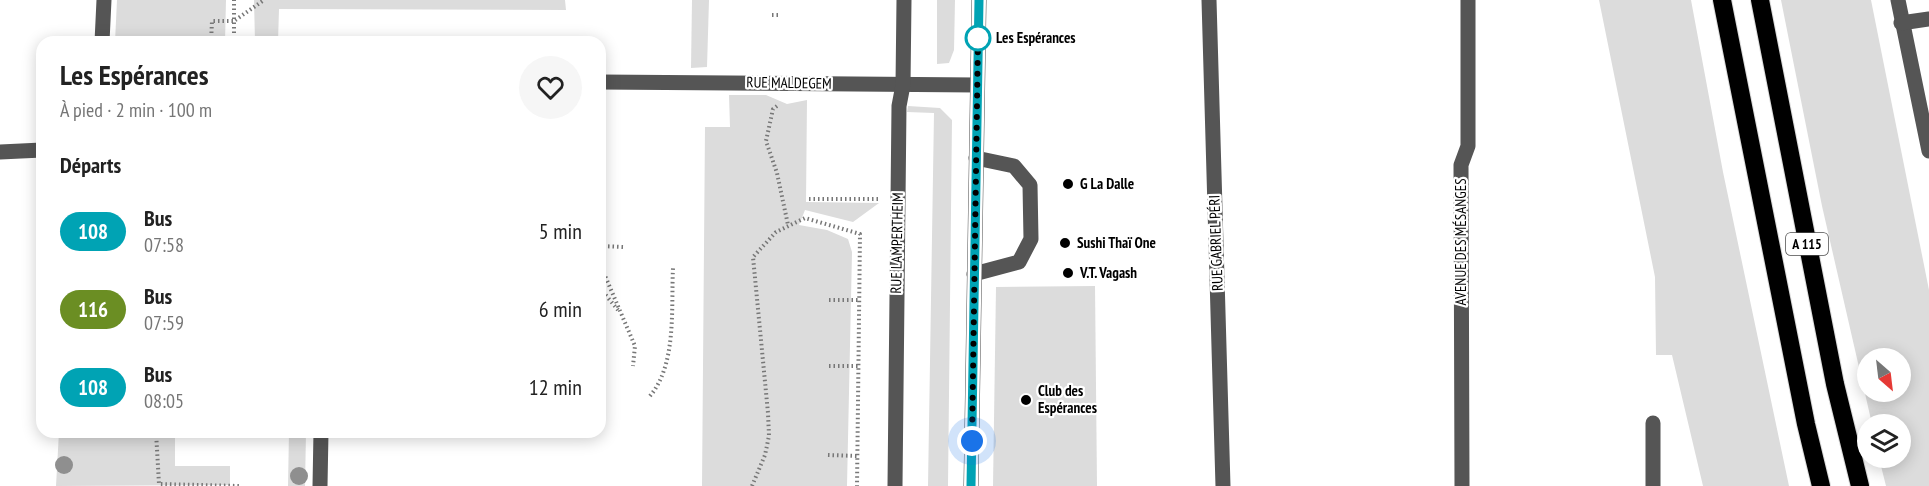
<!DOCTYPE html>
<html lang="fr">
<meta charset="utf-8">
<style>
body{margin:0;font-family:"PT Sans Narrow",sans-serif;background:#f6f6f6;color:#222;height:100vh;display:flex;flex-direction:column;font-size:22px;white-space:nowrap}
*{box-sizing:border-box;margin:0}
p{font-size:20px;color:#767676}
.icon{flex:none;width:33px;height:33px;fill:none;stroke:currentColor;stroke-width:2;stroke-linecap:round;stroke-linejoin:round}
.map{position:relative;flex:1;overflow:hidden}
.sheet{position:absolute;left:36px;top:36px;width:570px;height:402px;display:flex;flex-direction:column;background:#fff;border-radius:18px;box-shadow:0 3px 15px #0003}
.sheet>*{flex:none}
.badge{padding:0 12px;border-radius:20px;font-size:21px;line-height:39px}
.needle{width:39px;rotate:152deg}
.buttons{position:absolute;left:1857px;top:348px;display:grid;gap:12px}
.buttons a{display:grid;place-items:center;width:54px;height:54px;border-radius:50%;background:#fff;box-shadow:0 3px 15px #0003;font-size:30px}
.you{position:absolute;width:30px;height:30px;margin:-15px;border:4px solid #fff;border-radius:50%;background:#1a73e8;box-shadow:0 0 0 9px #1a73e833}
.map>.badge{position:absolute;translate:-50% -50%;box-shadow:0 0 0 3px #fff}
h2{padding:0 24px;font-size:22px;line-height:54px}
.round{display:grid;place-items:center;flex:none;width:63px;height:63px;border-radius:32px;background:#f6f6f6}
.summary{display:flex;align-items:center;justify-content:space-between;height:102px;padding:0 24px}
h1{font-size:28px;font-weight:600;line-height:45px}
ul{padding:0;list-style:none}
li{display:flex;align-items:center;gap:18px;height:78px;padding:0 24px}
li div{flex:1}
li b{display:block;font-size:22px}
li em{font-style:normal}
li .badge{min-width:66px;font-weight:700;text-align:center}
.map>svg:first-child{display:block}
.green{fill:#dcdcdc;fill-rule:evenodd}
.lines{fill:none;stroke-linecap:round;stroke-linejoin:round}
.highway-casing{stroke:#dbdbdb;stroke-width:20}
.path{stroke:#777;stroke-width:4;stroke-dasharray:1.5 3;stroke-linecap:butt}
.minor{stroke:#555;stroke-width:15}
.highway{stroke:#000;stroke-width:18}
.tree{fill:#8f8f8f}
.line-casing{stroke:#fff;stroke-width:14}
.line{stroke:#00a3b4;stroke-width:9}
.walk{stroke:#000;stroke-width:6;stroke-dasharray:0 10.8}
.stop-dot{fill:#fff;stroke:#00a3b4;stroke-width:3}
.poi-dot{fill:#000;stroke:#fff;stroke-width:2}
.labels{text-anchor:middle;stroke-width:4.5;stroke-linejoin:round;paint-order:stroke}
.shield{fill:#fff;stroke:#4c4c4c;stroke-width:1.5}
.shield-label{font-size:14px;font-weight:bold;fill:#000}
.stop-label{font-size:15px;font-weight:bold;fill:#000;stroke:#fff;text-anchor:start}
.street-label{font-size:15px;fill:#000;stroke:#fff}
.poi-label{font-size:15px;font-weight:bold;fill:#000;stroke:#fff;text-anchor:start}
</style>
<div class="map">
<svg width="1929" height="486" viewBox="0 0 1929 486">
<rect width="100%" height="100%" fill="#fff"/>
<g class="green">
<path d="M117 0H226L225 42H115Z"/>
<path d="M254 0H565L566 10 279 9 278 42H255Z"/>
<path d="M692 0H709L707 67 691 68Z"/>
<path d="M937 0H955L954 50 949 63 937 64Z"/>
<path d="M1599 0H1691L1723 172 1789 486H1703L1672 355H1656L1655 277Z"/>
<path d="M1781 0H1871L1929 290V486H1886L1879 458H1900V424H1872L1822 206ZM1868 358H1900V392H1868Z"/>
<path d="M729 95H766L787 104 807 100 806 202 879 203 853 222 805 210 799 225 827 230 848 239 852 252 847 486H702L705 127H730Z"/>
<path d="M908 106 940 108 952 120 948 486H928L934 113 907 112Z"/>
<path d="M1095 286 1097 486H993L996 287Z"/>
<path d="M59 432H175V466H230V485L56 486Z"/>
<path d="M289 432H306L305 486H288Z"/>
</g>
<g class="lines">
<defs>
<g id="highway">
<path d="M1722 0 1806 424 1821 486"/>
<path d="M1760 0 1835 384 1860 486"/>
</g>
</defs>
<use href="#highway" class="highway-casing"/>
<g class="path">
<path d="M772 15H778"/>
<path d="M211 42 212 21H234V0"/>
<path d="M234 42V21L264 0"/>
<path d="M777 106 773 109 766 141 777 173 788 225"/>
<path d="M809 199H879"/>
<path d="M623 247 601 246 600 264 635 346 633 366"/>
<path d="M600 288 618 310"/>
<path d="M829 300H859"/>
<path d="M829 366H859"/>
<path d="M650 396C677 364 671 308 673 268"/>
<path d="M156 432 159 484 239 486"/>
<path d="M828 455 857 456"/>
<path d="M752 486 765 455 769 436 768 413 753 257 776 232 805 218 860 234 857 486"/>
</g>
<g class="minor">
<path d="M1209 0 1223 486"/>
<path d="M1898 0 1929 151"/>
<path d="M1901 23 1929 19"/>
<path d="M102 42 104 0"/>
<path d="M600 82 977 85"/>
<path d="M0 152 42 150"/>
<path d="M974 274 1019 262 1031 239 1030 185 1014 166 976 158"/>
<path d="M1653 423V486"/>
<path d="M320 486 321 432"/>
<path d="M895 486 899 106 903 85 904 0"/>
<path d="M971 486 979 0"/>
<path d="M1462 486 1461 165 1468 146V0"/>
</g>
<use href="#highway" class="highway"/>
</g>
<g class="tree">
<circle cx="64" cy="465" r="9"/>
<circle cx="299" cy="476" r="9"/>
</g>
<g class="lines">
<defs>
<path id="line" d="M971 486 979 0"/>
</defs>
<use href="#line" class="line-casing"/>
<use href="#line" class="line"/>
<path class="walk" d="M972 441 978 38"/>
</g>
<circle class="stop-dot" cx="978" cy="38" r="12"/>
<g class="poi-dot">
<circle cx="1068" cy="184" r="6"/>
<circle cx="1065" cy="243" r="6"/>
<circle cx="1068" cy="273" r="6"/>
<circle cx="1026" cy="400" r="6"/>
</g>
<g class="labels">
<rect class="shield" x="1786" y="233" width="42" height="22" rx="4.5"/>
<g class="shield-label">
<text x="1807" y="249">A 115</text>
</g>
<g class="stop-label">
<text x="996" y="43">Les Espérances</text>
</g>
<g class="street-label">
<text transform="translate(789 83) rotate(1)" y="5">RUE MALDEGEM</text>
<text transform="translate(1461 242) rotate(-90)" y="5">AVENUE DES MÉSANGES</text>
<text transform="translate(897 243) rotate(-89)" y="5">RUE LAMPERTHEIM</text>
<text transform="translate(1216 243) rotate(-92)" y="5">RUE GABRIEL PÉRI</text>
</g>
<g class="poi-label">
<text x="1080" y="189">G La Dalle</text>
<text x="1077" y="248">Sushi Thaï One</text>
<text x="1080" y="278">V.T. Vagash</text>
<text x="1038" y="396">Club des<tspan x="1038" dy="17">Espérances</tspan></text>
</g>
</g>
</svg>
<div class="buttons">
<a><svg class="needle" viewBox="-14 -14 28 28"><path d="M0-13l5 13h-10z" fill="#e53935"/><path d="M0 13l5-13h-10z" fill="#767676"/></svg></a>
<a><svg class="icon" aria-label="layers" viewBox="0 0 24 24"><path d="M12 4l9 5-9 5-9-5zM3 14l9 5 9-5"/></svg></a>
</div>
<div class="you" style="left:972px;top:441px"></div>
<section class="sheet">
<div class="summary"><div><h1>Les Espérances</h1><p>À pied · 2 min · 100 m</p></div><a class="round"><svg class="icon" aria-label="heart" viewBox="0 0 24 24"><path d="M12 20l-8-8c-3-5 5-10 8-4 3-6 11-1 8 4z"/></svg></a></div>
<h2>Départs</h2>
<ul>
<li><span class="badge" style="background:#00a3b4;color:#fff">108</span><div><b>Bus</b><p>07:58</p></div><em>5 min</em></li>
<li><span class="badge" style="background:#6b8e23;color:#fff">116</span><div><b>Bus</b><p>07:59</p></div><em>6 min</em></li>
<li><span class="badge" style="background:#00a3b4;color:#fff">108</span><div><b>Bus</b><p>08:05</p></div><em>12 min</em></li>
</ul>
</section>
</div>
